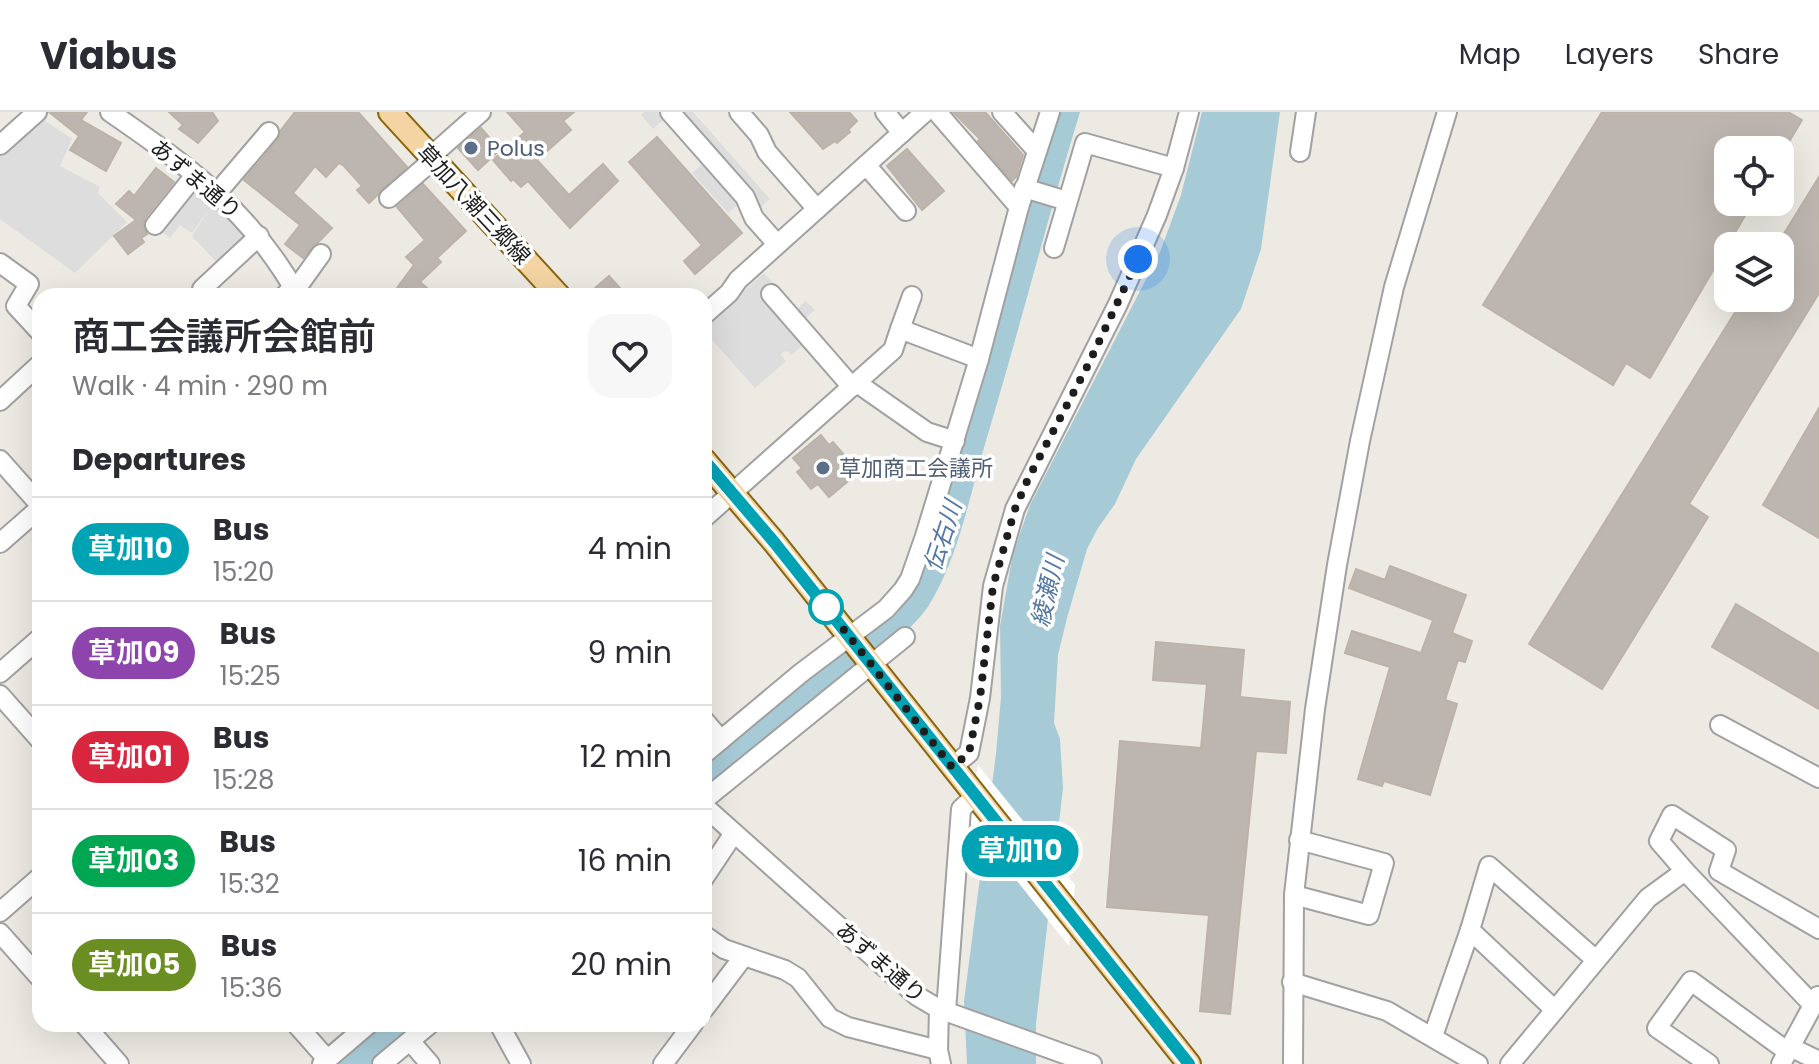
<!DOCTYPE html>
<meta charset="utf-8">
<style>
body{margin:0;font-family:Poppins,"Noto Sans JP",sans-serif;background:#f7f7f7;color:#2b2b33;height:100vh;display:flex;flex-direction:column;font-size:30px;white-space:nowrap}
*{box-sizing:border-box;margin:0}
p{font-size:26px;color:#7c7c81}
.icon{flex:none;width:44px;height:44px;fill:none;stroke:currentColor;stroke-width:2;stroke-linecap:round;stroke-linejoin:round}
.map{position:relative;flex:1;overflow:hidden}
.drawer{position:absolute;left:32px;top:176px;width:680px;height:744px;display:flex;flex-direction:column;background:#fff;border-radius:24px;box-shadow:0 8px 32px #0002}
.drawer>*{flex:none}
.badge{padding:0 16px;border-radius:26px;font-size:28px;line-height:52px}
.controls{position:absolute;left:1714px;top:24px;display:grid;gap:16px}
.controls a{display:grid;place-items:center;width:80px;height:80px;border-radius:16px;background:#fff;box-shadow:0 8px 32px #0002;font-size:40px}
.you{position:absolute;width:40px;height:40px;margin:-20px;border:6px solid #fff;border-radius:50%;background:#1a73e8;box-shadow:0 0 0 12px #1a73e833}
.map>.badge{position:absolute;translate:-50% -50%;box-shadow:0 0 0 4px #fff}
h2{padding:0 40px;font-size:30px;line-height:72px}
.round{display:grid;place-items:center;flex:none;width:84px;height:84px;border-radius:24px;background:#f7f7f7}
.head{display:flex;align-items:center;justify-content:space-between;height:136px;padding:0 40px}
h1{font-size:38px;font-weight:600;line-height:60px}
ul{padding:0;list-style:none}
li{display:flex;align-items:center;gap:24px;height:104px;padding:0 40px;border-top:2px solid #e1e1e2}
li div{flex:1}
li b{display:block;font-size:30px}
li em{font-style:normal}
li .badge{min-width:88px;font-weight:700;text-align:center}
header{display:flex;align-items:center;gap:48px;box-sizing:border-box;height:112px;padding:0 40px;background:#fff;border-bottom:2px solid #e1e1e2}
header strong{font-size:38px}
nav{display:flex;gap:44px;margin-inline-start:auto;font-size:28px}
.map>svg:first-child{display:block}
.parking{fill:#ddd}
.water{fill:#a7cad7}
.pier{fill:#fff}
.lines{fill:none;stroke-linecap:round;stroke-linejoin:round}
.river{stroke:#a7cad7;stroke-width:32}
.building{fill:#bdb6b0;stroke:#bdb2a7;stroke-width:2}
.minor-casing{stroke:#a1a1a1;stroke-width:22}
.major-casing{stroke:#89650d;stroke-width:26}
.minor{stroke:#fff;stroke-width:18}
.major{stroke:#f3d4a2;stroke-width:22}
.line-casing{stroke:#fff;stroke-width:18}
.line{stroke:#00a3b4;stroke-width:12}
.walk{stroke:#1d1d1d;stroke-width:8;stroke-dasharray:0 14.4}
.service-dot{fill:#5c6f8a;stroke:#fff;stroke-width:3}
.stop-dot{fill:#fff;stroke:#00a3b4;stroke-width:4}
.labels{text-anchor:middle;stroke-width:7;stroke-linejoin:round;paint-order:stroke}
.service-label{font-size:22px;fill:#4e5e75;stroke:#fff;text-anchor:start}
.street-label{font-size:22px;fill:#1d1d1d;stroke:#fff}
.water-label{font-size:24px;font-style:italic;fill:#5277a4;stroke:#fff}
</style>
<header>
<strong>Viabus</strong>
<nav><a>Map</a><a>Layers</a><a>Share</a></nav>
</header>
<div class="map">
<svg width="1819" height="952" viewBox="0 0 1819 952">
<rect width="100%" height="100%" fill="#edeae3"/>
<g class="parking">
<path d="M644 0H693L770 87 745 110 738 93 728 101 692 61 706 49 667 5 653 17 641 3Z"/>
<path d="M41 6 72 27 60 54 100 75 98 81 127 110 75 161 0 107V42Z"/>
<path d="M193 74 214 90 244 120 242 130 219 153 192 124 210 96 192 121 180 113 170 126 161 119Z"/>
<path d="M764 161 797 197 806 189 815 198 804 208 847 255 843 259 848 264 838 273 802 234 791 243 787 239 783 240 781 243 786 249 755 276 704 219V215Z"/>
</g>
<g class="water">
<path d="M1059 0H1080C1046 112 1017 226 983 339 969 387 958 444 932 488 914 520 876 542 847 565L833 547 901 491Z"/>
<path d="M1202 0H1280L1261 137 1241 197 1136 347 1115 392 1098 416 1087 437 1067 506 1058 543 1054 611 1060 627 1063 676 1036 912V952H967L964 889 996 642 1001 585 1000 514 1013 441 1030 393 1160 140 1181 83Z"/>
</g>
<path class="pier" d="M978 653 1075 773 1069 834 969 709Z"/>
<g class="lines">
<g class="river">
<path d="M704 664 875 529"/>
<path d="M346 952 396 912"/>
</g>
</g>
<g class="building">
<path d="M49 0H87L81 8 121 31 106 59 70 38 79 24Z"/>
<path d="M169 0H212L218 9 198 31 179 17 183 13Z"/>
<path d="M295 0H358L407 55 369 91 357 78 362 74 343 53 339 51 326 65 315 54 293 81 332 116 303 146 285 132 300 113 244 68 278 28 281 18Z"/>
<path d="M507 0H574L563 9 571 18 537 48 569 83 603 52 618 69 570 116 528 69 521 75 513 67 511 69 493 48 525 20Z"/>
<path d="M790 0H849L857 9 848 18 850 20 837 31 835 29 823 37Z"/>
<path d="M953 0H985L1023 43 1016 65 1012 69 978 29 980 27Z"/>
<path d="M1602 0H1788L1802 8 1784 38H1728V90H1753L1650 266 1626 251 1613 273 1483 193Z"/>
<path d="M481 16 500 38 478 58 458 36Z"/>
<path d="M657 25 742 121 695 162 684 149 702 133 629 50Z"/>
<path d="M907 37 944 79 922 98 887 54Z"/>
<path d="M156 56 174 70 145 106 143 112 147 122 141 126 144 130 128 142 114 124 136 108 116 92 129 79 134 84Z"/>
<path d="M1819 65V181L1689 392 1708 405 1602 577 1529 532 1744 186H1780V128Z"/>
<path d="M423 72 466 119 437 146 441 150 420 170 427 176 420 184H391L414 153 406 145 425 128 397 95Z"/>
<path d="M609 164 627 184H586Z"/>
<path d="M1819 296V426L1763 393Z"/>
<path d="M821 323 829 333 833 330 851 351 844 357 852 366 829 385 818 372 811 377 797 360 802 356 793 346Z"/>
<path d="M1390 454 1466 483 1452 521 1472 529 1465 550 1458 548 1445 588 1457 592 1430 683 1384 669 1382 674 1358 667 1390 555 1345 541 1352 519 1421 541 1433 508 1349 476 1356 457 1385 468Z"/>
<path d="M1736 492 1819 542V597L1712 535Z"/>
<path d="M1156 530 1244 538 1240 585 1290 590 1286 641 1256 639 1230 902 1200 899 1209 803 1107 795 1120 629 1201 636 1207 572 1153 568Z"/>
</g>
<g class="lines">
<defs>
<g id="minor">
<path d="M110 0C188 54 251 99 298 184"/>
<path d="M670 0 745 85 754 106 777 132"/>
<path d="M739 0 759 23 767 40 817 97"/>
<path d="M885 0 902 21"/>
<path d="M937 0 1019 95"/>
<path d="M1002 0 1037 39"/>
<path d="M0 33 37 0"/>
<path d="M1300 40 1306 0"/>
<path d="M430 45 481 0"/>
<path d="M866 53 906 99"/>
<path d="M1024 76 1067 89"/>
<path d="M217 81 269 20"/>
<path d="M389 86 433 48"/>
<path d="M155 113 195 63"/>
<path d="M1054 136 1085 31 1174 56"/>
<path d="M0 151 29 172 16 194 40 220"/>
<path d="M202 177 259 124"/>
<path d="M286 182 301 170 321 142"/>
<path d="M771 182 852 275"/>
<path d="M704 203 729 181 738 168 925 0"/>
<path d="M900 217 912 184"/>
<path d="M857 271 927 320 955 329"/>
<path d="M0 289 40 252"/>
<path d="M0 348 40 393"/>
<path d="M704 406 893 238 900 217 979 247 1019 95 1050 0"/>
<path d="M0 431 40 396"/>
<path d="M0 561 40 526"/>
<path d="M0 583 40 628"/>
<path d="M704 608 721 628"/>
<path d="M1720 613 1819 666"/>
<path d="M704 642 801 561 886 497 903 478 910 467 925 424 979 247"/>
<path d="M952 655 969 641 980 586 993 474 1015 397 1118 192 1157 103 1174 56 1189 0"/>
<path d="M704 688 905 525"/>
<path d="M704 694 917 884 939 897 1092 952"/>
<path d="M1685 759 1659 729 1672 703 1726 738 1719 759 1819 817"/>
<path d="M704 766 734 721"/>
<path d="M1294 783 1369 803 1384 751 1299 728"/>
<path d="M0 800 40 765"/>
<path d="M1470 818 1555 898"/>
<path d="M0 821 40 866"/>
<path d="M704 823 724 837 785 858 798 866 830 906 848 915 938 938"/>
<path d="M1292 870 1387 899 1478 952"/>
<path d="M704 897 744 844"/>
<path d="M939 897 938 938 941 952"/>
<path d="M946 899 961 697 975 684"/>
<path d="M84 912 119 952"/>
<path d="M296 912 327 947"/>
<path d="M499 912 521 952"/>
<path d="M1433 924 1470 818 1489 754 1596 848"/>
<path d="M410 929 430 952"/>
<path d="M1790 935 1819 949"/>
<path d="M322 952 369 912"/>
<path d="M382 952 430 912"/>
<path d="M663 952 693 912"/>
<path d="M1293 952 1294 783 1315 597 1337 453 1360 329 1394 175 1447 0"/>
<path d="M1510 952 1648 786 1685 759 1813 893"/>
<path d="M1709 952 1657 916 1691 869 1788 940"/>
<path d="M1781 952 1818 884"/>
</g>
<g id="major">
<path d="M390 0 559 184"/>
<path d="M704 348 774 430 1189 952"/>
</g>
</defs>
<use href="#minor" class="minor-casing"/>
<use href="#major" class="major-casing"/>
<use href="#minor" class="minor"/>
<use href="#major" class="major"/>
</g>
<g class="lines">
<defs>
<path id="line" d="M704 348 774 430 1189 952"/>
</defs>
<use href="#line" class="line-casing"/>
<use href="#line" class="line"/>
<path class="walk" d="M826 495 952 655 969 641 980 586 993 474 1015 397 1028 367 1088 253 1138 147"/>
</g>
<g class="service-dot">
<circle cx="471" cy="36" r="8"/>
<circle cx="823" cy="356" r="8"/>
</g>
<circle class="stop-dot" cx="826" cy="495" r="16"/>
<g class="labels">
<g class="service-label">
<text x="487" y="44">Polus</text>
<text x="839" y="364">草加商工会議所</text>
</g>
<g class="street-label">
<text transform="translate(196 67) rotate(40)" y="8">あずま通り</text>
<text transform="translate(474 92) rotate(47)" y="8">草加八潮三郷線</text>
<text transform="translate(881 850) rotate(41)" y="8">あずま通り</text>
</g>
<g class="water-label">
<text transform="translate(943 424) rotate(-72)" y="8">伝右川</text>
<text transform="translate(1048 479) rotate(-77)" y="8">綾瀬川</text>
</g>
</g>
</svg>
<div class="controls">
<a><svg class="icon" aria-label="locate" viewBox="0 0 24 24"><circle cx="12" cy="12" r="6"/><path d="M12 2v4M12 18v4M2 12h4M18 12h4"/></svg></a>
<a><svg class="icon" aria-label="layers" viewBox="0 0 24 24"><path d="M12 4l9 5-9 5-9-5zM3 14l9 5 9-5"/></svg></a>
</div>
<div class="you" style="left:1138px;top:147px"></div>
<b class="badge" style="left:1020px;top:739px;background:#00a3b4;color:#fff">草加10</b>
<section class="drawer">
<div class="head"><div><h1>商工会議所会館前</h1><p>Walk · 4 min · 290 m</p></div><a class="round"><svg class="icon" aria-label="heart" viewBox="0 0 24 24"><path d="M12 20l-8-8c-3-5 5-10 8-4 3-6 11-1 8 4z"/></svg></a></div>
<h2>Departures</h2>
<ul>
<li><span class="badge" style="background:#00a3b4;color:#fff">草加10</span><div><b>Bus</b><p>15:20</p></div><em>4 min</em></li>
<li><span class="badge" style="background:#8e44ad;color:#fff">草加09</span><div><b>Bus</b><p>15:25</p></div><em>9 min</em></li>
<li><span class="badge" style="background:#d7263d;color:#fff">草加01</span><div><b>Bus</b><p>15:28</p></div><em>12 min</em></li>
<li><span class="badge" style="background:#00a651;color:#fff">草加03</span><div><b>Bus</b><p>15:32</p></div><em>16 min</em></li>
<li><span class="badge" style="background:#6b8e23;color:#fff">草加05</span><div><b>Bus</b><p>15:36</p></div><em>20 min</em></li>
</ul>
</section>
</div>
